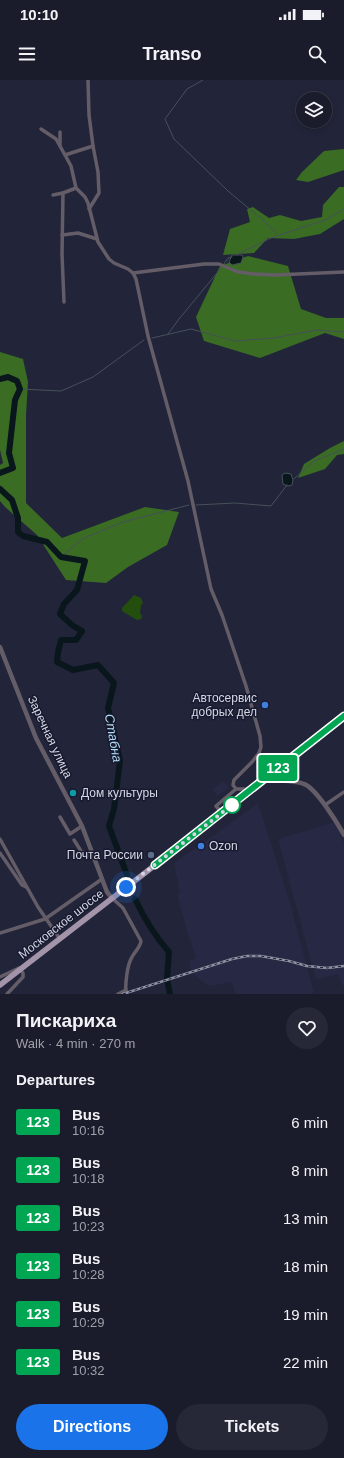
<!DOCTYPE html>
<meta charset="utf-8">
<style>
body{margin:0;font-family:Arial,sans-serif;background:#272837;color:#f1f3f6;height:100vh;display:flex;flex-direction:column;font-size:15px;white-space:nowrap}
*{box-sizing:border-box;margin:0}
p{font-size:13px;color:#9fa1a9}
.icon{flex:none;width:22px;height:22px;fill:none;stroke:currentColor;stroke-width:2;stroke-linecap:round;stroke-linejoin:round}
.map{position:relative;height:914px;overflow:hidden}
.details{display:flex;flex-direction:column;background:#1a1b2b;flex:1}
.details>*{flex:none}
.badge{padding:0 8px;border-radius:3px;font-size:14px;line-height:26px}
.tools{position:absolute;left:296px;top:12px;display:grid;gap:8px}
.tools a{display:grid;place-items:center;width:36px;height:36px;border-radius:50%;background:#1a1b2b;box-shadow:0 2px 6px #0003,0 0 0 1px #383947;font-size:20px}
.you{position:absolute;width:20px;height:20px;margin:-10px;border:3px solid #fff;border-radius:50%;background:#1a73e8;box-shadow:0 0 0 6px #1a73e833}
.map>.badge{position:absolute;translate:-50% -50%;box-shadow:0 0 0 2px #fff}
h2{padding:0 16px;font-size:15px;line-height:36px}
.round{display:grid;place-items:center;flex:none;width:42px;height:42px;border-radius:21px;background:#272837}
.overview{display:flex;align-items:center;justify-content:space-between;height:68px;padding:0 16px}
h1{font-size:19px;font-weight:700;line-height:30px}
.button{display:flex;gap:8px;margin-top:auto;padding:8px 16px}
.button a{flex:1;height:46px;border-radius:24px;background:#1a73e8;color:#fff;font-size:16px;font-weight:700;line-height:46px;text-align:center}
.button a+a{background:#272837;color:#f1f3f6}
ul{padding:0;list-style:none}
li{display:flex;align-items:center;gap:12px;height:48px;padding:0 16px}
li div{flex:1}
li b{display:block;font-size:15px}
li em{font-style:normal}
li .badge{min-width:44px;font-weight:700;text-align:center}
.status{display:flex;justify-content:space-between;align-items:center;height:28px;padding:0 20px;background:#1a1b2b;direction:ltr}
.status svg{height:11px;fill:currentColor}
header{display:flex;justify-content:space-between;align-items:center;height:52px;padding:0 16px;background:#1a1b2b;font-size:18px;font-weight:700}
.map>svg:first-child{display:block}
.built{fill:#262844}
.green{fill:#234e0d}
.forest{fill:#3a6c24}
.water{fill:#09171d;stroke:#465159}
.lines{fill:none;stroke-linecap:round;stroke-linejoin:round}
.stream{stroke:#465159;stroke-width:1}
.river{stroke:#09171d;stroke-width:6}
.minor{stroke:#645d67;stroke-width:3.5}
.tertiary{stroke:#645d67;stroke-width:4.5}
.primary{stroke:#a394a9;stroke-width:5.5}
.rail-casing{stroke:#9092a3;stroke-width:2.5}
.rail{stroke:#181a2f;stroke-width:1;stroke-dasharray:3;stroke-linecap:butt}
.line-casing{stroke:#fff;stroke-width:9}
.line{stroke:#00a651;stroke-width:6}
.walk{stroke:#d5d7e6;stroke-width:4;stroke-dasharray:0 7.2}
.shop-dot{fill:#3f7fe0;stroke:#181a2f;stroke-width:1.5}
.culture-dot{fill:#0f9aa8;stroke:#181a2f;stroke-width:1.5}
.stop-dot{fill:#fff;stroke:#00a651;stroke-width:2}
.service-dot{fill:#5c6f8a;stroke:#181a2f;stroke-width:1.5}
.labels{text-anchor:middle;stroke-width:3;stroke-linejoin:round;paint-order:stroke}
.poi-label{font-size:12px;fill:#d5d7e6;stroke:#181a2f;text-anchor:end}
.street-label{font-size:12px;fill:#d5d7e6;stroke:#181a2f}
.water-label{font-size:13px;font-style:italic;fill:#aedcf4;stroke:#181a2f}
</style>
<div class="status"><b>10:10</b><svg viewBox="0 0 49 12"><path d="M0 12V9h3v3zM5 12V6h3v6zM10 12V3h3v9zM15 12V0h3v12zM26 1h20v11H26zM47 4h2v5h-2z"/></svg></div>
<header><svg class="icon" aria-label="menu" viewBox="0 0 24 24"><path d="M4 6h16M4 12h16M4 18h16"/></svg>Transo<svg class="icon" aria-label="search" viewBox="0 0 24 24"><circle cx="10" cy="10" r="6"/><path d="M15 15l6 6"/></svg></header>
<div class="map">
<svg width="344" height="914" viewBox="0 0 344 914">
<rect width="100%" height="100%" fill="#222439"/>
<g class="built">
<path d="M224 701 229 708 217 716 212 709Z"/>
<path d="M258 723 290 823 314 913 312 914H235L232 902 210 906 205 904 192 893 190 886 189 881 196 878 190 859H189L177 814 180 813 174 783 195 768 196 769 198 767 201 770 199 766Z"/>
<path d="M335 742 344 763V908L338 894 316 900 278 759Z"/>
</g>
<path class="green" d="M134 515 141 518 143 523 141 525 140 533 142 536 141 539 137 540 122 531V528Z"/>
<g class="forest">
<path d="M344 69V90L308 102 296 100 302 92 324 71Z"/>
<path d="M339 107H344V139L320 154 294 159 268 158 254 173 223 175 230 149 250 142 247 129 253 127 269 138 280 135 301 141 322 137 323 125Z"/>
<path d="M248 176 288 186 301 229 326 238H344V259L325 253 260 278 204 261 196 237 220 186Z"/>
<path d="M0 272 23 279 28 302 26 335V423L62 458 145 427 179 432 167 465 128 487 106 503 66 500 37 455 5 427 0 421V385L3 383 0 370Z"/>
<path d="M344 361V374L337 375 325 389 298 398 304 384 330 368Z"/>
</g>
<g class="water">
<path d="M232 175H242L243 177 241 183 232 185 229 182Z"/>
<path d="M285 393 291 394 293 400 292 405 288 406 283 404 282 395Z"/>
</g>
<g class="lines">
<g class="stream">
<path d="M203 0 187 9 165 39 174 59 228 111 264 141 278 155"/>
<path d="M236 175 271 158 325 140 344 129"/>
<path d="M224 184 228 178 232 177"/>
<path d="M168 254 179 239 222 187"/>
<path d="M152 258 191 249 235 261 273 258 317 250 344 252"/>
<path d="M20 309 61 311 93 297 144 260"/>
<path d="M294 399 314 381 344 369"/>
<path d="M196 425 235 423 271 426 287 405"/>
<path d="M61 477 82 459 123 442 189 425"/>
</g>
<g class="river">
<path d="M0 299 8 297 17 301 20 309 15 320 9 373 13 388 0 393"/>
<path d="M0 409 12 420 18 438V452L23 456 47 462 61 477 85 481 77 510 64 524 60 534 72 545 82 551 76 560H61L58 572 57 582 73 590 98 585 114 603 108 628 120 681 114 729 109 746 127 795"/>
<path d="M135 819C144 838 155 856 169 872L167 899 170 914"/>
</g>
<g class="minor">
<path d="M88 0 89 35 93 66 65 75 71 86 76 108 85 117 88 123 98 162 109 179 114 183 128 189 133 193 136 199 148 256 188 401 211 509 222 535 246 606 260 656 261 667 259 673 252 682 234 700 233 705 236 709 216 726 222 733"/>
<path d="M41 49 56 59 65 75"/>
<path d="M60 65V52"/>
<path d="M53 115 63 113"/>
<path d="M89 129 99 113 98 92 93 66"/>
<path d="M62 155 78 153 97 159"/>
<path d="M133 193 204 184H219L238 192 254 194 275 195 344 192"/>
<path d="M64 222 62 174 63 113 76 108"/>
<path d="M236 709H244L248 712"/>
<path d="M325 725 344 712"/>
<path d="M60 737 70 754 82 746"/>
<path d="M0 759 38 827 60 859"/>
<path d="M74 760 81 771 94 778"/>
<path d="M0 773 22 805 26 807"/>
<path d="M112 818 123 828 141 861C140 868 135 871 132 877 127 885 125 905 126 914"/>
<path d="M0 853 45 839 102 799"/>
<path d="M0 897 19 888 23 893V897L7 914"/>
<path d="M118 914 126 910"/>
</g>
<g class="tertiary">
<path d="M0 567 36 658 82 746 107 812 112 818"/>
<path d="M267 697 270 700C281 701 294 700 304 704 316 708 338 744 344 755"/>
</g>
<path class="primary" d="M0 905 172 772 344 636"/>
<defs>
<path id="rail" d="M123 914 232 879 247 876H261L289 881 307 886 327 888 344 886"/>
</defs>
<use href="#rail" class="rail-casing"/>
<use href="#rail" class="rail"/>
</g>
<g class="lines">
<defs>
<path id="line" d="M155 785 344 636"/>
</defs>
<use href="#line" class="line-casing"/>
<use href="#line" class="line"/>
<path class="walk" d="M126 807 232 725"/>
</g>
<g class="shop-dot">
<circle cx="265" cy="625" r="4"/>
<circle cx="201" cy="766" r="4"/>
</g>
<circle class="culture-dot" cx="73" cy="713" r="4"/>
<circle class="stop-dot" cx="232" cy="725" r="8"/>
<circle class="service-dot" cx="151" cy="775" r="4"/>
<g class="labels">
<g class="poi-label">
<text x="257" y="622">Автосервис<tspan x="257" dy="14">добрых дел</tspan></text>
<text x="81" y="717" text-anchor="start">Дом культуры</text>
<text x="209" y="770" text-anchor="start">Ozon</text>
<text x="143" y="779">Почта России</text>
</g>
<g class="street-label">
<text transform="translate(50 657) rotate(65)" y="4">Заречная улица</text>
<text transform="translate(61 844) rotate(-38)" y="4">Московское шоссе</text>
</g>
<g class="water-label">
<text transform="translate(114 658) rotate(80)" y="5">Стабна</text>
</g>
</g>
</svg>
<div class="tools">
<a><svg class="icon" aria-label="layers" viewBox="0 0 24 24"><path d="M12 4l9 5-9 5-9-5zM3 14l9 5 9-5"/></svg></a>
</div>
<div class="you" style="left:126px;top:807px"></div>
<b class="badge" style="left:278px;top:688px;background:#00a651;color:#fff">123</b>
</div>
<section class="details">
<div class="overview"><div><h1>Пискариха</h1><p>Walk · 4 min · 270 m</p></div><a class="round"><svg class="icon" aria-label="heart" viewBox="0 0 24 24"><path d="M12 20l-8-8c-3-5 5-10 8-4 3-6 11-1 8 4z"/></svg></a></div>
<h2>Departures</h2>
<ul>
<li><span class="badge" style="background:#00a651;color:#fff">123</span><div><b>Bus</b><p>10:16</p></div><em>6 min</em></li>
<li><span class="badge" style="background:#00a651;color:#fff">123</span><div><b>Bus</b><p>10:18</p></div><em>8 min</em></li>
<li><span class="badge" style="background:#00a651;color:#fff">123</span><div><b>Bus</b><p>10:23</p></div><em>13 min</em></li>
<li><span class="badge" style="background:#00a651;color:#fff">123</span><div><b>Bus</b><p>10:28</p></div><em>18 min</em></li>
<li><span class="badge" style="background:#00a651;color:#fff">123</span><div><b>Bus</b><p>10:29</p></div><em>19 min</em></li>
<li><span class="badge" style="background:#00a651;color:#fff">123</span><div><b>Bus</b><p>10:32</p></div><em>22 min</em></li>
</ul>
<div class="button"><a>Directions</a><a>Tickets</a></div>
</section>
